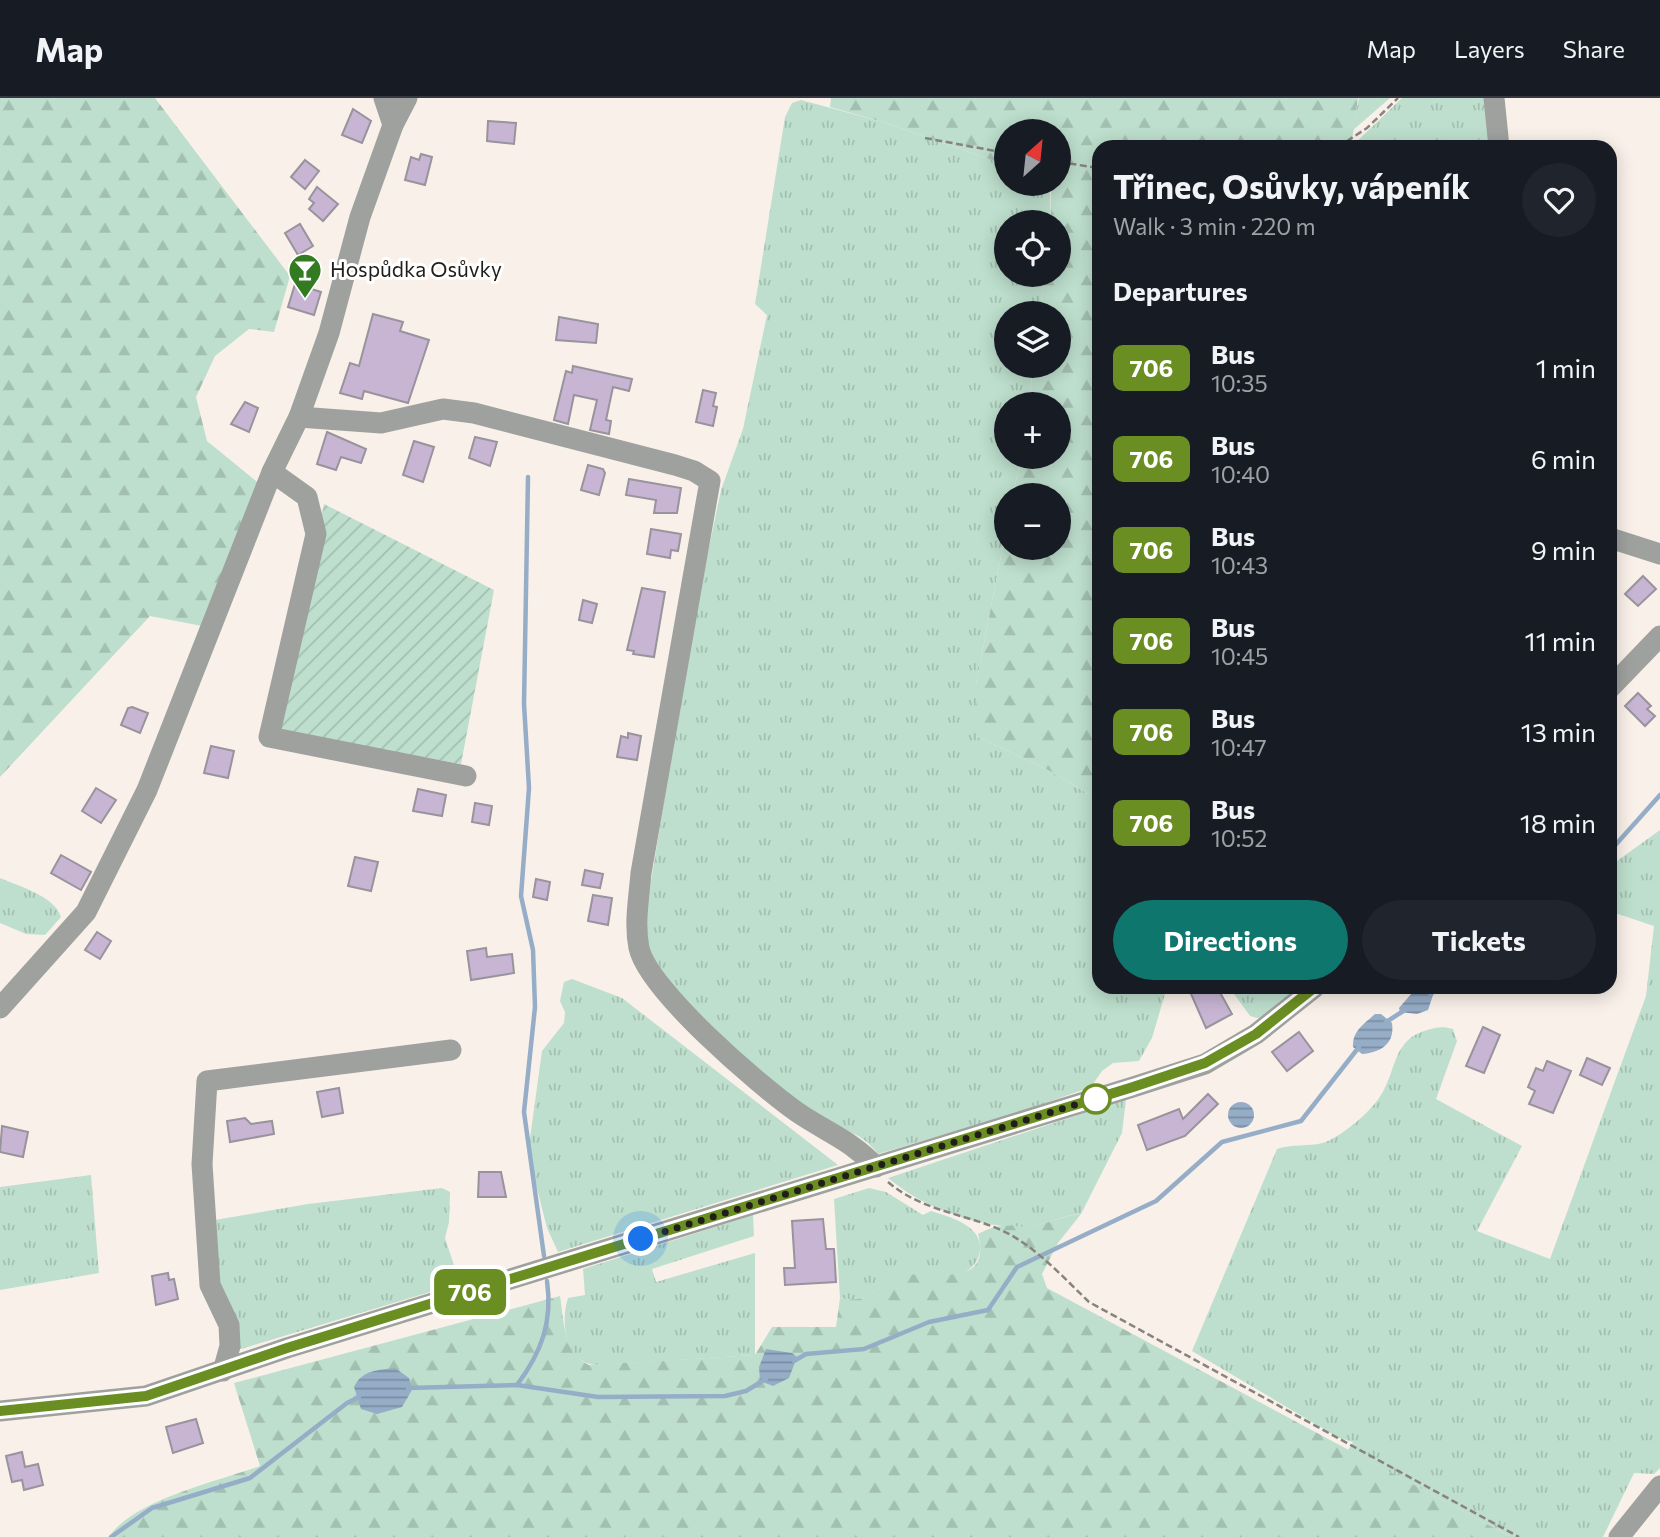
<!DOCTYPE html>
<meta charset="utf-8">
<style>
body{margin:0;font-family:Commissioner,sans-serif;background:#20242c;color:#f1f3f6;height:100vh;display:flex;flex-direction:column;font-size:26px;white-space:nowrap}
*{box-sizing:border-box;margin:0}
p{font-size:23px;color:#9ea1a6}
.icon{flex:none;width:38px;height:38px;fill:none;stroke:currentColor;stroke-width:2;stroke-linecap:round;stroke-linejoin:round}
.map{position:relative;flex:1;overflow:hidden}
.side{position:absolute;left:1092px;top:42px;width:525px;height:854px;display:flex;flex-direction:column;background:#171b24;border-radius:21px;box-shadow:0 4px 18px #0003}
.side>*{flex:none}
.badge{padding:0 14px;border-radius:10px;font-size:24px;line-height:46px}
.needle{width:46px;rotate:27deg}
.fabs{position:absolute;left:994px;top:21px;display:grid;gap:14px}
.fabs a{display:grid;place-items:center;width:77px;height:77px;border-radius:50%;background:#171b24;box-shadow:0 4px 18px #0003;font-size:35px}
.you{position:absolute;width:35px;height:35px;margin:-18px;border:5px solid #fff;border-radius:50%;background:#1a73e8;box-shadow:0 0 0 10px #1a73e833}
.map>.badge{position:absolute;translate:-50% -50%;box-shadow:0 0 0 4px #fff}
h2{padding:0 21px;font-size:26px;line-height:63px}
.round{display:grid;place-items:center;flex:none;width:74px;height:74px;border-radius:37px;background:#20242c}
.overview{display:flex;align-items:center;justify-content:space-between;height:119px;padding:0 21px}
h1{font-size:33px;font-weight:700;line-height:52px}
.action{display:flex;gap:14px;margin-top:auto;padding:14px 21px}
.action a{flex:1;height:80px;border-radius:42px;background:#0f766e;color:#fff;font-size:28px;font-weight:700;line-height:80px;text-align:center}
.action a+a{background:#20242c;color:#f1f3f6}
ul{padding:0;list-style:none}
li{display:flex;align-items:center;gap:21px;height:91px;padding:0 21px}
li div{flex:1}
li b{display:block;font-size:26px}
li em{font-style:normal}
li .badge{min-width:77px;font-weight:700;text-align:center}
header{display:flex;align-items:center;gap:42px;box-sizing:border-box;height:98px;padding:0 35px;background:#171b24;border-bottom:2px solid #363941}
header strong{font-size:33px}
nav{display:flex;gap:38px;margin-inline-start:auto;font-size:24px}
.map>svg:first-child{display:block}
.grass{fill:url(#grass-tufts)}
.forest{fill:url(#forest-firs)}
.garden{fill:url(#garden-furrows)}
.water{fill:url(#water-rules)}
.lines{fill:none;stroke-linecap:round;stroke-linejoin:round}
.stream{stroke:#96adc7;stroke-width:4.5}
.building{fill:#c7b5d3;stroke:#98939c;stroke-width:2}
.path{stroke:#89837e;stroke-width:2.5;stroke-dasharray:7 3.5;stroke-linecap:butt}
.minor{stroke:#9ea19d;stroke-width:21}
.line-casing{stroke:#fff;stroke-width:16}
.line{stroke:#6b8e23;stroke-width:10}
.walk{stroke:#201d1a;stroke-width:7;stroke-dasharray:0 12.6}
.stop-dot{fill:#fff;stroke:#6b8e23;stroke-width:3.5}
.labels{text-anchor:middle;stroke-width:6;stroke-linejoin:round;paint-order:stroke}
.poi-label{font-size:21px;fill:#201d1a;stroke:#fff;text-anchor:start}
</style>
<header>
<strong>Map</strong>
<nav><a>Map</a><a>Layers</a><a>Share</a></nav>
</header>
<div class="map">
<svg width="1660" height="1439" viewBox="0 0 1660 1439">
<defs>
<pattern id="grass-tufts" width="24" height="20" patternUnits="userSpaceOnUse" patternTransform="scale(1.75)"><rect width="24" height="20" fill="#bedfcd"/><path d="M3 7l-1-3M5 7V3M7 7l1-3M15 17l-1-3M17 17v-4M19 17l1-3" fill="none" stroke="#a3bfaf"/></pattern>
<pattern id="forest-firs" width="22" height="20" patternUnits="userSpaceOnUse" patternTransform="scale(1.75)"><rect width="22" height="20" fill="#bedfcd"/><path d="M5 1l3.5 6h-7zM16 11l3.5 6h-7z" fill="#a3bfaf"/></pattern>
<pattern id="garden-furrows" width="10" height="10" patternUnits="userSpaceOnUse" patternTransform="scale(1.75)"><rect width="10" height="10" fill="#bedfcd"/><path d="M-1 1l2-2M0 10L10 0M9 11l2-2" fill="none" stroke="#a3bfaf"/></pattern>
<pattern id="water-rules" width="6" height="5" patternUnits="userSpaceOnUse" patternTransform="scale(1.75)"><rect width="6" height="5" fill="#96adc7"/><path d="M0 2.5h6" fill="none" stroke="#7a8ca1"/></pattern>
</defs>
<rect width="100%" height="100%" fill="#f9f0e9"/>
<g class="grass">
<path d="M1359 0H1390L1352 33Z"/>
<path d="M1402 0H1489L1494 49H1351Z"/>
<path d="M801 2 883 24 1006 67V86H1044L1050 92 1051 124H1006V177H1044L1040 215H1006V268H1033L1029 306H1006V359H1021L1013 397H1006V432L976 586V638L1048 672 1099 702V889H1167L1152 940 1139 963 1113 965 1102 973 1091 989 1020 1014 878 1056C857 1029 844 1037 820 1020 771 987 669 906 650 852 646 841 647 826 646 814L693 526 721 392 743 331 767 217 755 206 785 19 792 5Z"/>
<path d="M1660 732V1370L1654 1376 1634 1375 1603 1439H1511L1348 1352 1353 1344 1339 1340 1192 1253 1277 1051C1293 1045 1316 1050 1330 1042 1347 1033 1368 1016 1379 1000 1397 975 1391 942 1427 932 1437 929 1443 928 1453 931L1457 943 1436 1001 1522 1048 1477 1133 1550 1161 1646 898 1654 828 1612 814 1610 768Z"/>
<path d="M0 780C18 788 55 798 61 819L45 837 26 836 0 825Z"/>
<path d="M572 881 622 900 838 1067 558 1154 547 1130 528 1055 542 953 564 925 565 914 560 903 564 884Z"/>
<path d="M1229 889H1301L1261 921 1250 918Z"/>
<path d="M1126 1001 1122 1035 1081 1116C1060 1117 1044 1129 1023 1129 975 1129 924 1110 888 1080Z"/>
<path d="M91 1077 99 1175 0 1192V1089Z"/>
<path d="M442 1090 450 1094 449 1124 445 1140 460 1185 241 1251 237 1249 221 1199 209 1123 308 1106Z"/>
<path d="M869 1090 886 1094 923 1117 931 1113C954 1120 989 1130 978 1160 975 1168 966 1175 958 1178 940 1183 917 1173 898 1179 874 1186 875 1207 840 1200L834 1101Z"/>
<path d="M753 1117 754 1138 652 1171 656 1184 755 1155V1257L596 1267C565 1265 560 1223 568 1200L585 1197 583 1171Z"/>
</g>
<g class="forest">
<path d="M0 0H155L290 178 274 234 249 231 215 258 196 299 207 343 261 387 202 528 150 518 0 679Z"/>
<path d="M831 0H1358L1351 49H1099V702L1048 672 976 638V586L1006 432V450H1059V397H1013L1021 359H1059V306H1029L1033 268H1059V215H1040L1044 177H1059V124H1051V92L1044 86H1059V33H1006V67L883 24 830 9Z"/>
<path d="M1081 1116 1058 1145 1042 1176 1047 1190 1511 1439H109C133 1402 218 1383 260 1368L234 1285 560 1198C564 1222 563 1255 589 1267L755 1257 772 1229H836L840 1200C876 1207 874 1185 899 1178 928 1171 993 1194 978 1136 1006 1121 1009 1132 1037 1127 1053 1124 1064 1117 1081 1116Z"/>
</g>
<path class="garden" d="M324 406 494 492 461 666 275 633Z"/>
<g class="water">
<path d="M1421 891H1428L1433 897 1428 912 1417 916 1400 914 1399 910 1412 895Z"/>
<path d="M1375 916H1381L1392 925C1395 946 1381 954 1362 956L1353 949C1352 933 1364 926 1375 916Z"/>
<circle cx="1241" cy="1017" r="13"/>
<path d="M766 1251 792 1255 797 1259 789 1280 773 1288 760 1283 759 1269Z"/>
<path d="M395 1270 409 1280 412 1292 402 1309 377 1316 361 1311 354 1289C362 1272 378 1272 395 1270Z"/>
</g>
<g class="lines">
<g class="stream">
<path d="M528 379 524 606 529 690 521 798 533 852 535 909 524 1014 544 1158"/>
<path d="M1610 753 1660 697"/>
<path d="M1430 896 1441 889"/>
<path d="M1386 924 1405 912"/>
<path d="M794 1263 806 1256 864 1251 929 1224 988 1212 1017 1169 1156 1103 1222 1044 1301 1023 1359 949"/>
<path d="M517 1287C541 1255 553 1224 547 1183"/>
<path d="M408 1290 517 1287 598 1299 725 1298 746 1293 766 1281"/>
<path d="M111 1439 152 1410 250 1380 347 1305 359 1299"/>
</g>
</g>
<g class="building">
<path d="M353 11 371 23 362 45 342 37Z"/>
<path d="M488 23 516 25 514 46 487 43Z"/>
<path d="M421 56 432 59 425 87 405 82 411 59 419 62Z"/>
<path d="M305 62 319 73 305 91 291 79Z"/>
<path d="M317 89 338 106 323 123 309 111 314 105 309 101Z"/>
<path d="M300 126 313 148 298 157 285 135Z"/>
<path d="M295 186 321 194 314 217 288 209Z"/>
<path d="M373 216 403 224 400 233 429 242 408 305 364 293 362 301 340 295 350 265 359 268Z"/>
<path d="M559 219 598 226 596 245 556 242Z"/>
<path d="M573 268 632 281 629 293 613 289 606 322 611 323 609 336 590 332 597 302 574 297 568 326 554 322 566 273 572 275Z"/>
<path d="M703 292 716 295 713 308 717 309 713 328 696 324Z"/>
<path d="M245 304 258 310 249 334 231 326Z"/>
<path d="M327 334 366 351 361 365 341 359 336 372 317 366Z"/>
<path d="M475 339 497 344 490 368 469 360Z"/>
<path d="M414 343 434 349 423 384 403 377Z"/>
<path d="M588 367 603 371 605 375 599 397 581 392Z"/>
<path d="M629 381 681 390 677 415H654L656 402 626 397Z"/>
<path d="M651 431 681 436 678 453 671 452 670 460 647 456Z"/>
<path d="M1643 478 1656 491 1638 508 1625 496Z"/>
<path d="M642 490 665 494 654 559 633 556 634 553 627 552Z"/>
<path d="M583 502 597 506 592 525 579 522Z"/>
<path d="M1638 595 1651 608 1647 611 1655 618 1645 628 1625 608Z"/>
<path d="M132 609 148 615 140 635 121 627 128 610Z"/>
<path d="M628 635 641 638 637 662 617 659 621 638 628 640Z"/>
<path d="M211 648 234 653 228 680 204 675Z"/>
<path d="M96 690 116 702 101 725 82 713Z"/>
<path d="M418 691 446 697 442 718 413 713Z"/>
<path d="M475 705 492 708 489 727 472 724Z"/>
<path d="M61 757 91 774 81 792 51 775Z"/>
<path d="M355 759 378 764 371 793 348 788Z"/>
<path d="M585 772 603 776 600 790 582 787Z"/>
<path d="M536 781 550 784 547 802 533 799Z"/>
<path d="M593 797 612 800 608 827 588 823Z"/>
<path d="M97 834 111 843 100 861 85 852Z"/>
<path d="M486 850 487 859 512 856 514 875 471 882 467 853Z"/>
<path d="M1188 889H1217L1232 916 1206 930Z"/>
<path d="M1483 929 1500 937 1484 975 1466 968Z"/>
<path d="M1299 934 1313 953 1287 973 1272 954Z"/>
<path d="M1587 960 1610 970 1602 987 1580 977Z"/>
<path d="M1547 963 1571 973 1553 1015 1529 1006 1535 993 1528 989 1536 970 1543 973Z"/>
<path d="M339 990 343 1015 322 1019 317 994Z"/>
<path d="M1208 996 1218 1006 1185 1038 1147 1052 1138 1027 1179 1011 1183 1021Z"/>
<path d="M245 1020 251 1026 272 1023 274 1036 230 1044 227 1023Z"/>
<path d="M2 1028 28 1034 23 1059 0 1054Z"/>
<path d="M479 1074H501L506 1099H478Z"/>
<path d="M823 1121 826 1151H834L836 1184 785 1187 784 1170H795L792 1123Z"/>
<path d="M168 1175 169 1182 174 1181 178 1201 156 1207 152 1178Z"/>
<path d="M196 1321 203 1345 173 1355 166 1329Z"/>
<path d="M22 1354 25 1369 38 1366 43 1387 24 1392 22 1382 12 1384 6 1358Z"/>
</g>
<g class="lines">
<g class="path">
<path d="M925 40 1006 55"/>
<path d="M1338 49 1367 30 1398 0"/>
<path d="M1059 64 1099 70"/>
<path d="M888 1084C922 1113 962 1115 1001 1132 1034 1147 1063 1179 1089 1204L1519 1439"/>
</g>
<g class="minor">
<path d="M384 0 393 27"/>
<path d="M1494 0 1499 49"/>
<path d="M299 319 381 325 443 311 474 315 675 367 694 373 710 383 641 775C639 800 634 825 639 850 648 892 760 988 797 1014 826 1034 851 1042 876 1069"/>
<path d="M272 374 307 399 316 436 269 639 466 678"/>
<path d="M1610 440 1660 456"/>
<path d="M1610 590 1660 538"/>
<path d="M0 910 86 814 147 692 272 374 299 319 329 235 360 119 393 27 407 0"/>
<path d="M223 1273 230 1248 229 1227 210 1187 202 1066 207 983 451 952"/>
<path d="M0 1313 146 1298 287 1250 1133 989 1205 966 1256 936 1315 889"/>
<path d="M1619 1439 1660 1388"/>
</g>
</g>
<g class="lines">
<defs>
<path id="line" d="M0 1313 146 1298 287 1250 1133 989 1205 965 1256 936 1315 889"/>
</defs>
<use href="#line" class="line-casing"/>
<use href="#line" class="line"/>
<path class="walk" d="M641 1141 1107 997 1096 1001"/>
</g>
<defs>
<symbol id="bar-pin" viewBox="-11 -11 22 30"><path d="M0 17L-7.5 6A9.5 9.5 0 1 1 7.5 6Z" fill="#327b20" stroke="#fff"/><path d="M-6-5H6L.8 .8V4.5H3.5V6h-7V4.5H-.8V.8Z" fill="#fff"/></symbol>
</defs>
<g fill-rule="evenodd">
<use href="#bar-pin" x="286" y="153" width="38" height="52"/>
</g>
<circle class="stop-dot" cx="1096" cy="1001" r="14"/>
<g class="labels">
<g class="poi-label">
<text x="330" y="179">Hospůdka Osůvky</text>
</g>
</g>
</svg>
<div class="fabs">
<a><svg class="needle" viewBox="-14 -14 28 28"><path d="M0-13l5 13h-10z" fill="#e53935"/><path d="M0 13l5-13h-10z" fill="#9ea1a6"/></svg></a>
<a><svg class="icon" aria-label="locate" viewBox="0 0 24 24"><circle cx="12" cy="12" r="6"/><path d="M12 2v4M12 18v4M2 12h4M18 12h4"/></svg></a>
<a><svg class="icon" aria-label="layers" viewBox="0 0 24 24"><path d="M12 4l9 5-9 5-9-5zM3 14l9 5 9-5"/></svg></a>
<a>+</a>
<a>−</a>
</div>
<div class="you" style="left:641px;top:1141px"></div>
<b class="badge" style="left:470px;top:1194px;background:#6b8e23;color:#fff">706</b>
<section class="side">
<div class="overview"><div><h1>Třinec, Osůvky, vápeník</h1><p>Walk · 3 min · 220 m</p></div><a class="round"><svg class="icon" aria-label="heart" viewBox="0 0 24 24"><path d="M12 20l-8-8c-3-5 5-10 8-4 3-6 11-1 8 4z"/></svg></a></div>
<h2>Departures</h2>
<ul>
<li><span class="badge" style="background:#6b8e23;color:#fff">706</span><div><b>Bus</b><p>10:35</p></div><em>1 min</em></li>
<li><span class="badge" style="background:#6b8e23;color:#fff">706</span><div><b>Bus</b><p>10:40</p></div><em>6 min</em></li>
<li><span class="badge" style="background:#6b8e23;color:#fff">706</span><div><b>Bus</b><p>10:43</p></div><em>9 min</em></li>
<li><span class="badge" style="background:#6b8e23;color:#fff">706</span><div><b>Bus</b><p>10:45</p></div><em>11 min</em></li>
<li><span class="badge" style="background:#6b8e23;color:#fff">706</span><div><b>Bus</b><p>10:47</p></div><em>13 min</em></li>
<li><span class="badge" style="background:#6b8e23;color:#fff">706</span><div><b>Bus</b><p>10:52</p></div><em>18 min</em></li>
</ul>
<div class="action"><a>Directions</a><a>Tickets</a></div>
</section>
</div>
